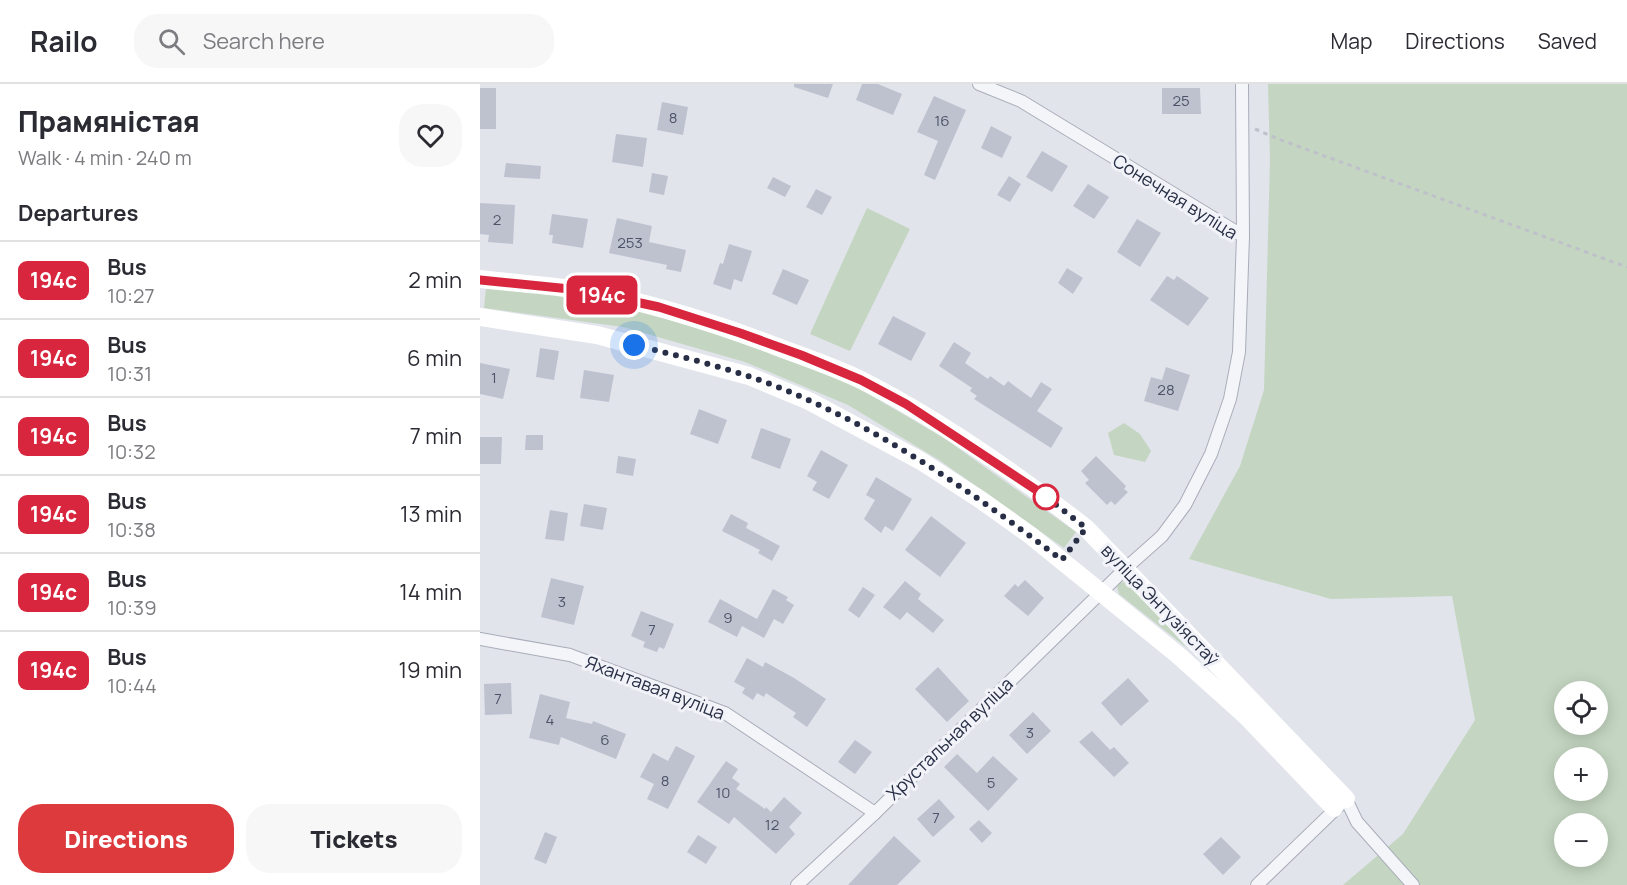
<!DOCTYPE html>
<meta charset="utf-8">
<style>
body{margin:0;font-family:Manrope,sans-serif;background:#f7f7f7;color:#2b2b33;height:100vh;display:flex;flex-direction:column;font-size:22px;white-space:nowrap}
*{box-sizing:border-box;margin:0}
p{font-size:20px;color:#7c7c81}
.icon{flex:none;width:33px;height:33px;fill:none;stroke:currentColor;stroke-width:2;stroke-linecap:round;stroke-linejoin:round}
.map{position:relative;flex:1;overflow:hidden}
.details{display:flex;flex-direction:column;background:#fff;width:480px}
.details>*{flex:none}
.badge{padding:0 12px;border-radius:9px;font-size:21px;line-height:39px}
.controls{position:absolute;left:1074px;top:597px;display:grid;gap:12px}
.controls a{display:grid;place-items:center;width:54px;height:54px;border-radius:50%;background:#fff;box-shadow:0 3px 15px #0003;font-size:30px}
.you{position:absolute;width:30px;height:30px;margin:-15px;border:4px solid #fff;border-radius:50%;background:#1a73e8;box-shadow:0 0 0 9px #1a73e833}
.map>.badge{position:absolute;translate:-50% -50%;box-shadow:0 0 0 3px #fff}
h2{padding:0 18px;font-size:22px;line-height:54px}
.round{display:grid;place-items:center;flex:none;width:63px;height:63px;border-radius:24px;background:#f7f7f7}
.overview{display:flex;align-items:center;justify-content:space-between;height:102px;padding:0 18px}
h1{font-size:28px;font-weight:800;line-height:45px}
.primary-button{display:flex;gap:12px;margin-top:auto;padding:12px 18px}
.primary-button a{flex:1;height:69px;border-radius:24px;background:#dd3a3e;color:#fff;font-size:24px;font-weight:800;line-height:69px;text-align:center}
.primary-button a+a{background:#f7f7f7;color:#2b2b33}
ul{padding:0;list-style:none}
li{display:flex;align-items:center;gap:18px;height:78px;padding:0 18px;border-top:2px solid #e1e1e2}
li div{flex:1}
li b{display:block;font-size:22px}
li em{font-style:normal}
li .badge{min-width:66px;font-weight:700;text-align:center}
header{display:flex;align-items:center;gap:36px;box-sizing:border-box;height:84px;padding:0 30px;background:#fff;border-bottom:2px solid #e1e1e2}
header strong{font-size:28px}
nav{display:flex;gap:33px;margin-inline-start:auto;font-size:21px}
.search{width:420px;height:54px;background:#f7f7f7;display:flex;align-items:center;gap:15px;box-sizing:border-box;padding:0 21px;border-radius:24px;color:#7c7c81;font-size:22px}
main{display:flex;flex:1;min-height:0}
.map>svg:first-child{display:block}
.green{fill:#c4d6c1;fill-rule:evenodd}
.building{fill:#bec2cf}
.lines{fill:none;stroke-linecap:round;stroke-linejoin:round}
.street-casing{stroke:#a9adb9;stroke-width:14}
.path{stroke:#bfc1ca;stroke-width:3;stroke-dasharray:4.5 4.5;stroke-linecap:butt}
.street{stroke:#f4f5f9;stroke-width:12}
.secondary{stroke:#fff;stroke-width:18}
.line-casing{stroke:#fff;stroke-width:14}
.line{stroke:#d7263d;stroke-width:9}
.walk{stroke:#272e45;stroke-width:6;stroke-dasharray:0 10.8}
.stop-dot{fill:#fff;stroke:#d7263d;stroke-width:3}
.labels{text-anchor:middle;stroke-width:6;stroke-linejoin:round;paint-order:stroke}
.number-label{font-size:15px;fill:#4d5368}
.street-label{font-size:18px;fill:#272e45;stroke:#f1f3f8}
</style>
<header>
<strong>Railo</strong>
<div class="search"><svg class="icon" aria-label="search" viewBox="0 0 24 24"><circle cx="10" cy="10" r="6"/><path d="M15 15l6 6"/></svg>Search here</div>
<nav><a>Map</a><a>Directions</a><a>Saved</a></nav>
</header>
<main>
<section class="details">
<div class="overview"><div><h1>Прамяністая</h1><p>Walk · 4 min · 240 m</p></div><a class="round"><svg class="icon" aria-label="heart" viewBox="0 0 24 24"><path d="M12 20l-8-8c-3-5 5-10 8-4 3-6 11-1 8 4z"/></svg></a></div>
<h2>Departures</h2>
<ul>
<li><span class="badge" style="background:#d7263d;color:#fff">194с</span><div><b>Bus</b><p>10:27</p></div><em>2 min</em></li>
<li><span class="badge" style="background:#d7263d;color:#fff">194с</span><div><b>Bus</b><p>10:31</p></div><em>6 min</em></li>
<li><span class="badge" style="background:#d7263d;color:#fff">194с</span><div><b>Bus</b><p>10:32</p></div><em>7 min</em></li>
<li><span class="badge" style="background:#d7263d;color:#fff">194с</span><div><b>Bus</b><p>10:38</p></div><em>13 min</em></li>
<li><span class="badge" style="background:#d7263d;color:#fff">194с</span><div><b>Bus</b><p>10:39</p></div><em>14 min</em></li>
<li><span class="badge" style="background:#d7263d;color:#fff">194с</span><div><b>Bus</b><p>10:44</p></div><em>19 min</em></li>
</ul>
<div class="primary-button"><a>Directions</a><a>Tickets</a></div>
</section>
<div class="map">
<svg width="1147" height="801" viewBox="0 0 1147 801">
<rect width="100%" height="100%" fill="#e1e4eb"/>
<g class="green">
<path d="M788 0H1147V801H863L923 750 995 636 972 512 851 515 709 475 760 382 784 306 790 76ZM1084 608H1118V640H1084ZM1084 674H1118V706H1084ZM1084 740H1118V772H1084Z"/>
<path d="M387 124 430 145 370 267 330 250Z"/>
<path d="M6 204 83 211 147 223 271 261 375 302 464 354 596 448 584 464 459 376 368 321 265 278 143 243 4 224Z"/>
<path d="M644 339 660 350 671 367 665 378 634 371 628 349Z"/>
<path d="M641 498 647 499 656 506 707 564 639 510 637 502Z"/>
</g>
<g class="building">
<path d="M314 0H353L348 14 314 3Z"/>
<path d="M382 0H398L422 10 413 31 376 16Z"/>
<rect x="0" y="4" width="16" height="41"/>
<path d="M682 4H720L721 30H682Z"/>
<path d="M454 12 486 26 455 96 444 91 458 57 437 48Z"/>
<path d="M182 18 208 23 203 51 177 46Z"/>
<path d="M511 42 532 53 522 74 501 64Z"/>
<path d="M136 50 167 54 163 83 132 78Z"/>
<path d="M562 67 588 82 572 108 546 93Z"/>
<path d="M26 79 61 82 60 95 24 93Z"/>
<path d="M172 89 188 92 184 111 169 108Z"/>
<path d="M529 92 541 100 530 118 517 111Z"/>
<path d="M293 93 311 102 305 113 287 104Z"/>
<path d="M608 100 629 113 614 135 593 122Z"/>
<path d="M336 105 352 113 342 131 326 123Z"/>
<path d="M0 119 35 121 33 160 8 158 9 151 0 150Z"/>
<path d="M72 130 108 135 103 164 72 159 73 151H69Z"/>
<path d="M137 134 172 142 169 158 206 166 201 188 186 185 187 181 129 169Z"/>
<path d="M657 135 681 149 660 183 637 168Z"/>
<path d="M249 160 272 167 262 198 254 195 251 206 233 200 240 179 243 180Z"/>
<path d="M587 184 603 194 593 210 578 199Z"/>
<path d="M303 185 329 196 317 221 292 210Z"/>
<path d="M687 192 694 196 697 192 729 214 708 242 670 216Z"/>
<path d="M413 232 446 249 431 277 398 260Z"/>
<path d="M474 258 491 269 485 279 508 295 510 292 524 302 528 297 551 314 561 298 572 305 557 327 583 344 571 364 494 315 497 312 490 307 492 304 459 282Z"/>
<path d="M60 264 79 267 74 296 56 293Z"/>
<path d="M0 279 30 285 23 315 0 310Z"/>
<path d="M686 283 710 291 698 327 664 317 671 293 682 296Z"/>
<path d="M104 286 134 291 129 318 100 314Z"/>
<path d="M219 325 247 336 238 360 210 350Z"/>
<path d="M281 344 311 355 300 385 271 374Z"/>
<path d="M46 351H63V366H45Z"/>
<path d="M0 353H22L21 380H0Z"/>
<path d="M341 366 368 381 349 415 332 406 337 398 327 392Z"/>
<path d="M138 372 156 375 153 392 136 389Z"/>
<path d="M616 372 646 402 644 405 648 408 635 421 631 417 627 421 605 399 609 396 601 387Z"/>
<path d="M396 393 432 415 413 447 405 442 401 449 384 435 395 416 386 411Z"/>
<path d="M104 420 127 424 123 446 100 442Z"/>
<path d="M70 426 88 429 84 457 65 455Z"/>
<path d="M251 430 268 439 266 444 300 462 292 477 278 469 280 466 242 447Z"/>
<path d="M451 432 486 459 460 493 425 466Z"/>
<path d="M71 494 104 502 94 541 61 533Z"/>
<path d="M545 496 564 514 548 532 524 512 535 500 538 503Z"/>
<path d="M425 497 441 510 438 515 464 536 453 549 427 528 420 536 403 523Z"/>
<path d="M383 503 395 511 379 534 368 526Z"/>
<path d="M293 505 308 513 306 516 314 521 303 540 294 535 284 554 262 542 257 553 228 538 240 515 277 535Z"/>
<path d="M161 527 194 540 184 565 179 563 177 568 163 563 165 558 151 552Z"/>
<path d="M267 574 283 583 285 578 314 594 346 615 327 643 313 633 316 629 286 609 284 613 277 609 273 616 262 609 265 604 254 598Z"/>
<path d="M458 583 489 617 467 638 435 605Z"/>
<path d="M648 594 669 617 641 642 621 619Z"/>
<path d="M31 599 32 630 5 631 4 600Z"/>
<path d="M60 610 90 618 86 634 112 640 113 637 146 650 136 675 81 653 79 661 49 654Z"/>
<path d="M553 628 571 647 547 670 529 651Z"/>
<path d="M612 647 630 666 634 663 649 679 634 693 599 658Z"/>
<path d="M375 656 392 668 375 690 358 678Z"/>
<path d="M196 662 215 672 188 725 167 715 174 700 160 693 173 669 188 677Z"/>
<path d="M477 670 497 689 513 672 538 695 508 727 464 683Z"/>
<path d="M246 677 258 685 252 694 260 700 256 705 285 725 286 723 291 728 304 713 322 729 309 743 315 750 296 770 254 733 249 740 217 718Z"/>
<path d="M459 715 475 733 453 753 437 735Z"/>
<path d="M499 736 512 749 502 759 489 745Z"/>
<path d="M65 748 77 753 66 780 54 775Z"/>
<path d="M218 751 237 763 226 780 207 768Z"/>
<path d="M414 752 441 777 417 801H368Z"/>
<path d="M741 753 761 773 743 791 723 770Z"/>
</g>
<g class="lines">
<defs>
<g id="street">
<path d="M499 0 541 17 763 152"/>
<path d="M0 555 90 571 245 629 395 729"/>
<path d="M317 801 395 729 646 484 682 452 705 421 731 370 750 315 759 268 763 152 762 0"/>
<path d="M777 801 866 715 877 738 933 801"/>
</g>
</defs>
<use href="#street" class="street-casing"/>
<path class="path" d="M775 45 801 56 1147 183"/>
<use href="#street" class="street"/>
<g class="secondary">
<path d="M0 195C33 199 66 201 99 206 166 217 232 238 295 262 324 273 355 283 383 297 460 336 538 391 606 444L866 715"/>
<path d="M0 233 117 251 269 292 329 317 441 377 501 416 550 451 698 571 766 632 854 724"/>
</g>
</g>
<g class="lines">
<defs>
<path id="line" d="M0 196 100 206 179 223 260 249 321 271 381 296 426 320 567 413"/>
</defs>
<use href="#line" class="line-casing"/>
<use href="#line" class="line"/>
<path class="walk" d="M154 261C192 270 231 280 268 292 382 331 487 404 582 476L606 444 566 413"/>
</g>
<circle class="stop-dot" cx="566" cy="413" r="12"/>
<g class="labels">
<g class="number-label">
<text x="701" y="22">25</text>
<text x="193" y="39">8</text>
<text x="462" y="42">16</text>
<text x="17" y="141">2</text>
<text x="150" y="164">253</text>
<text x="14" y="299">1</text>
<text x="686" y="311">28</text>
<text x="82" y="523">3</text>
<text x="248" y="539">9</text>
<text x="172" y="551">7</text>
<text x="18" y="620">7</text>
<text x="70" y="641">4</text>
<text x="550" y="654">3</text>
<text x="125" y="661">6</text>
<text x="185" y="702">8</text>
<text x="511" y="704">5</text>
<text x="243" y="714">10</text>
<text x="456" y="739">7</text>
<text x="292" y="746">12</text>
</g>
<g class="street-label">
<text transform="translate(695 113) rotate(32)" y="6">Сонечная вуліца</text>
<text transform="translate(680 521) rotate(46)" y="6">вуліца Энтузіястаў</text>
<text transform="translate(175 604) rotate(21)" y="6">Яхантавая вуліца</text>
<text transform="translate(470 655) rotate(-44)" y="6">Хрустальная вуліца</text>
</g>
</g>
</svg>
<div class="controls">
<a><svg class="icon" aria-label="locate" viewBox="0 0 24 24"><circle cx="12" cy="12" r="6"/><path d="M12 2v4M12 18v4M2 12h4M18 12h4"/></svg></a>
<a>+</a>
<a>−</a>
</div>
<div class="you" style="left:154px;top:261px"></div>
<b class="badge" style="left:122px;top:211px;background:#d7263d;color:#fff">194с</b>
</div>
</main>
